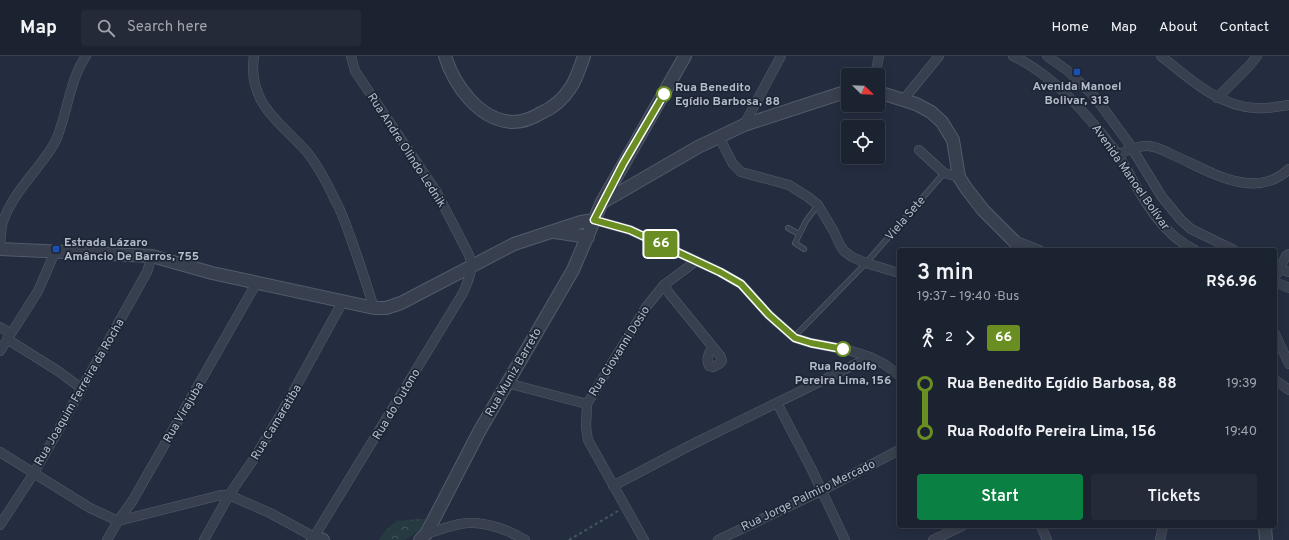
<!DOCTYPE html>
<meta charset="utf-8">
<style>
body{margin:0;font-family:Overpass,sans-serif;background:#242a38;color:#f1f3f6;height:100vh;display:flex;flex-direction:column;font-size:15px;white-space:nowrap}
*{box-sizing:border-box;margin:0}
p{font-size:13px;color:#a0a4ab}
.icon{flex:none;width:22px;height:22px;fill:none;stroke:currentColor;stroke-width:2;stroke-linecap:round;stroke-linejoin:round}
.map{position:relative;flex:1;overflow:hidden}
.panel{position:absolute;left:897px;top:192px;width:380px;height:280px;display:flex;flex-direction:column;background:#1b2230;border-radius:4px;box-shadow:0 2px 10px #0003,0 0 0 1px #393f4c}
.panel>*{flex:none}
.badge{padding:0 8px;border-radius:3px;font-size:14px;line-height:26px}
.needle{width:26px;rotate:113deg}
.controls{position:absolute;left:841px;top:12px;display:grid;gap:8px}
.controls a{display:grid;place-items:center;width:44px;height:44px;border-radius:4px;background:#1b2230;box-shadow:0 2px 10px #0003,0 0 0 1px #393f4c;font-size:20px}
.map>.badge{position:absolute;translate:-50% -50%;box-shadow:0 0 0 2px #fff}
.legs{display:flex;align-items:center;gap:6px;height:44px;padding:0 20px;font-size:13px}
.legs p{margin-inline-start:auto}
.overview{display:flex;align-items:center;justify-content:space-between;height:68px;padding:0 20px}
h1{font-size:22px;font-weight:600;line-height:30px}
.button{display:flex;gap:8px;margin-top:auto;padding:8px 20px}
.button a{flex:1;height:46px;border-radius:4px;background:#0b8043;color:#fff;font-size:16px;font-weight:600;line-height:46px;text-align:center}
.button a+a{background:#242a38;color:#f1f3f6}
ul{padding:0 20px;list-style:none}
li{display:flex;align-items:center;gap:14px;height:48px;font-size:15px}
li i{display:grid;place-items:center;width:6px;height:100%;margin:0 5px;background:currentColor}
li i::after{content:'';width:10px;height:10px;margin:-5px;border:3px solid;border-radius:50%;background:#1b2230}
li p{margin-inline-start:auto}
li:first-child i{background:linear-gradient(#0000 50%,currentColor 0)}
li:last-child i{background:linear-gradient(currentColor 50%,#0000 0)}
header{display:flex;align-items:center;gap:24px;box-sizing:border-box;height:56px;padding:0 20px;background:#1b2230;border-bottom:1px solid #393f4c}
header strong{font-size:19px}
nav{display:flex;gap:22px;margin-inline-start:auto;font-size:14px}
.search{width:280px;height:36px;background:#242a38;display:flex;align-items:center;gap:10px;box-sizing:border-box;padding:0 14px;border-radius:4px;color:#a0a4ab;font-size:15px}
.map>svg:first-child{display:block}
.forest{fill:url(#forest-crowns)}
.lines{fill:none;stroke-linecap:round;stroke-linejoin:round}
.service-casing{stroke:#535b6a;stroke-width:6}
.minor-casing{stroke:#535b6a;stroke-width:10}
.tertiary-casing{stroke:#535b6a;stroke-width:14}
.path{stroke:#44585e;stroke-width:2;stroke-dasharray:3 3;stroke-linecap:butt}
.service{stroke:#38404f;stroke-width:4.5}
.minor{stroke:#38404f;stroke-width:9}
.tertiary{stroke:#38404f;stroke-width:12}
.line-1-casing{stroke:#fff;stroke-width:9}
.line-1{stroke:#6b8e23;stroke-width:6}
.transit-dot{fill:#1a4fb4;stroke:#1d2535;stroke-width:1.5}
.stop-1-dot{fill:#fff;stroke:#6b8e23;stroke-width:2}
.labels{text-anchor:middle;stroke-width:3.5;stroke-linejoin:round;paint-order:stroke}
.poi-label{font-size:12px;font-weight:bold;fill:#b4bbca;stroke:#1d2535}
.stop-label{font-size:12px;font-weight:bold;fill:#b4bbca;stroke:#1d2535;text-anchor:start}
.street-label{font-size:12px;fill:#b4bbca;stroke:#1d2535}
</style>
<header>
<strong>Map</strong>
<div class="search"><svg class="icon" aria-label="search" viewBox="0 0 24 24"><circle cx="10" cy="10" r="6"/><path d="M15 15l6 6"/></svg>Search here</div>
<nav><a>Home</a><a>Map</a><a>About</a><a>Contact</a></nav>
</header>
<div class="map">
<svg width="1289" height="484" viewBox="0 0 1289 484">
<defs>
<pattern id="forest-crowns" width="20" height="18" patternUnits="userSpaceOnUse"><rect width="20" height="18" fill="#263b41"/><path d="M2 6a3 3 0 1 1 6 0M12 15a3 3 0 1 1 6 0" fill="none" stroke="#43555b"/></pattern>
</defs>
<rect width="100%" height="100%" fill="#242d40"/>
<path class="forest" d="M418 463H428L419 475 405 484H379L385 475 396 465Z"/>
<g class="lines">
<defs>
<g id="service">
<path d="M788 172 799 178"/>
<path d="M804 193 795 187 806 165 818 149"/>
<path d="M794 281 866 207 944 117"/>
</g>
<g id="minor">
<path d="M254 0C247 47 280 66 307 96 319 111 328 129 336 146 342 156 345 167 349 177 358 202 366 226 374 252"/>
<path d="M1013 0C1051 18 1080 51 1106 83 1110 89 1115 94 1119 100 1139 134 1157 176 1195 194"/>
<path d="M1047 0 1068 15 1095 41 1128 86 1162 141 1181 164 1191 173 1234 194"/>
<path d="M1161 0C1189 22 1218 50 1255 52 1266 53 1278 51 1289 49"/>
<path d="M875 19 879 0"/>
<path d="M1217 42 1250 9 1257 0"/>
<path d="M904 43 939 0"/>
<path d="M744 69 781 0"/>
<path d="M719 81 733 108 741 116 789 129 808 141 818 149 833 174 840 189 844 195 852 201 866 207 899 217"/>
<path d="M919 94 944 117 959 121"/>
<path d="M1118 99C1127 94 1136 90 1147 90 1156 90 1165 95 1173 99 1208 114 1254 146 1289 113"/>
<path d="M594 164 630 174 720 216 741 228 769 259 795 282 811 287 848 294 870 301 884 308 899 319"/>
<path d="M1014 184 1039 194"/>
<path d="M0 187C1 181 1 175 2 169 8 147 24 129 37 112 44 103 52 93 56 84 68 56 69 25 86 0"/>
<path d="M1275 211 1289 216"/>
<path d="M1275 221 1286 200 1289 198"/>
<path d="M1275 226 1289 232"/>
<path d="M664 229 669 237 721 301 722 305 719 308 713 311 709 310C706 303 708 298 712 292"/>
<path d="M0 271 10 277"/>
<path d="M1275 278 1289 308"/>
<path d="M7 283 58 315 81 332"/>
<path d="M0 295 38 235 55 196"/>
<path d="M1275 324 1289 334"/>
<path d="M507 327 587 348 646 251 664 229 696 205"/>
<path d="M777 347 811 412 845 484"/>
<path d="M587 348 586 371 588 384 644 484"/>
<path d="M0 396 90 452 118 465 221 439H229L270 457 314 481 463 237C469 222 474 215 469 199L436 135 355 15 351 0"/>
<path d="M613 430 689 390 870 301"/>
<path d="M0 469 34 417 55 380 147 216 152 200"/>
<path d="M1041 470 1047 484"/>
<path d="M426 478C438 475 455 467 468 467 487 466 509 474 525 484"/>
<path d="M107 484 118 465 133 444 257 226"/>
<path d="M204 484 229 439 253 404 281 358 343 245"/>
<path d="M718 484 821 435 899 394"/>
<path d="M933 484 962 470"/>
<path d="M1160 484 1163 470"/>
</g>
<g id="tertiary">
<path d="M445 0C454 29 479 64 512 66 522 66 533 62 541 57 553 52 564 42 571 31 577 22 580 11 584 0"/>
<path d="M878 36 916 48 931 56 942 66 953 84 959 121 966 132 983 154 1023 194"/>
<path d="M603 146 698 91 744 69 848 35"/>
<path d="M555 176 588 181"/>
<path d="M0 193 152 200 212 217 374 252H386L401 247 514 188 581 166 594 164"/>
<path d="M1265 470 1266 484"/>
<path d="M313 484 314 481 323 484"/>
<path d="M420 484 426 478 437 457 480 374 573 214 602 146 685 0"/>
</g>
</defs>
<use href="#service" class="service-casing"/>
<use href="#minor" class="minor-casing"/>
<use href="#tertiary" class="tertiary-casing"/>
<path class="path" d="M569 484 618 455"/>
<use href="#service" class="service"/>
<use href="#minor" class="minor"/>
<use href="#tertiary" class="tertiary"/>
</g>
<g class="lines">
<defs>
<path id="line-1" d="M664 38 623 108 594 164 630 174 720 216 741 228 769 259 795 282 811 287 843 293"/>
</defs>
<use href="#line-1" class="line-1-casing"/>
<use href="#line-1" class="line-1"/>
</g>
<g class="transit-dot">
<rect x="1073" y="12" width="8" height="8" rx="2"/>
<rect x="52" y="189" width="8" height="8" rx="2"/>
</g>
<g class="stop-1-dot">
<circle cx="664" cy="38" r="7"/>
<circle cx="843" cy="293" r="7"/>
</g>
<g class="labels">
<g class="poi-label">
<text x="1077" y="34">Avenida Manoel<tspan x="1077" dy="14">Bolivar, 313</tspan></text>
<text x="64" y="190" text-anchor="start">Estrada Lázaro<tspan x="64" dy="14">Amâncio De Barros, 755</tspan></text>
</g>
<g class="stop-label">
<text x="675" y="35">Rua Benedito<tspan x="675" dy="14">Egídio Barbosa, 88</tspan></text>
<text x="843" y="314" text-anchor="middle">Rua Rodolfo<tspan x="843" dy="14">Pereira Lima, 156</tspan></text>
</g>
<g class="street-label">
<text transform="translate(407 94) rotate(57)" y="4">Rua Andre Olindo Lednik</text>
<text transform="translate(1131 121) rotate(55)" y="4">Avenida Manoel Bolívar</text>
<text transform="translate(905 162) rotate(-49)" y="4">Viela Sete</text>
<text transform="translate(619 295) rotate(-58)" y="4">Rua Giovanni Dosio</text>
<text transform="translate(513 316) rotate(-60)" y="4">Rua Muniz Barreto</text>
<text transform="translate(79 336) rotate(-60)" y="4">Rua Joaquim Ferreira da Rocha</text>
<text transform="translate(396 348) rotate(-59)" y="4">Rua do Outono</text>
<text transform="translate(183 356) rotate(-60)" y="4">Rua Virajuba</text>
<text transform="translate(276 366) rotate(-59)" y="4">Rua Camaratiba</text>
<text transform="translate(808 439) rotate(-26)" y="4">Rua Jorge Palmiro Mercado</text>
</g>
</g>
</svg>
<div class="controls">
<a><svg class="needle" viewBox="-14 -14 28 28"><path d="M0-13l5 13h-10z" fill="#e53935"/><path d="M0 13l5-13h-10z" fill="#a0a4ab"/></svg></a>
<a><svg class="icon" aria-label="locate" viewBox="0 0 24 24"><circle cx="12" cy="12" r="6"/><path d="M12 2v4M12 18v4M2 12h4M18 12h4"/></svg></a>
</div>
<b class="badge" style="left:661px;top:188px;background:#6b8e23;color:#fff">66</b>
<section class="panel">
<div class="overview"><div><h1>3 min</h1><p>19:37 – 19:40 · Bus</p></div><b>R$6.96</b></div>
<div class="legs"><svg class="icon" aria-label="walk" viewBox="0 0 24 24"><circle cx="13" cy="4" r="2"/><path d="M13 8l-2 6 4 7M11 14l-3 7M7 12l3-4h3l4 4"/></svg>2<svg class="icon" aria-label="forward" viewBox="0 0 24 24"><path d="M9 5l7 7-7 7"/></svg><b class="badge" style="background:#6b8e23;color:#fff">66</b></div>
<ul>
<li><i style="color:#6b8e23"></i><b>Rua Benedito Egídio Barbosa, 88</b><p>19:39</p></li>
<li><i style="color:#6b8e23"></i><b>Rua Rodolfo Pereira Lima, 156</b><p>19:40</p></li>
</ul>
<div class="button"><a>Start</a><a>Tickets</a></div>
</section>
</div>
